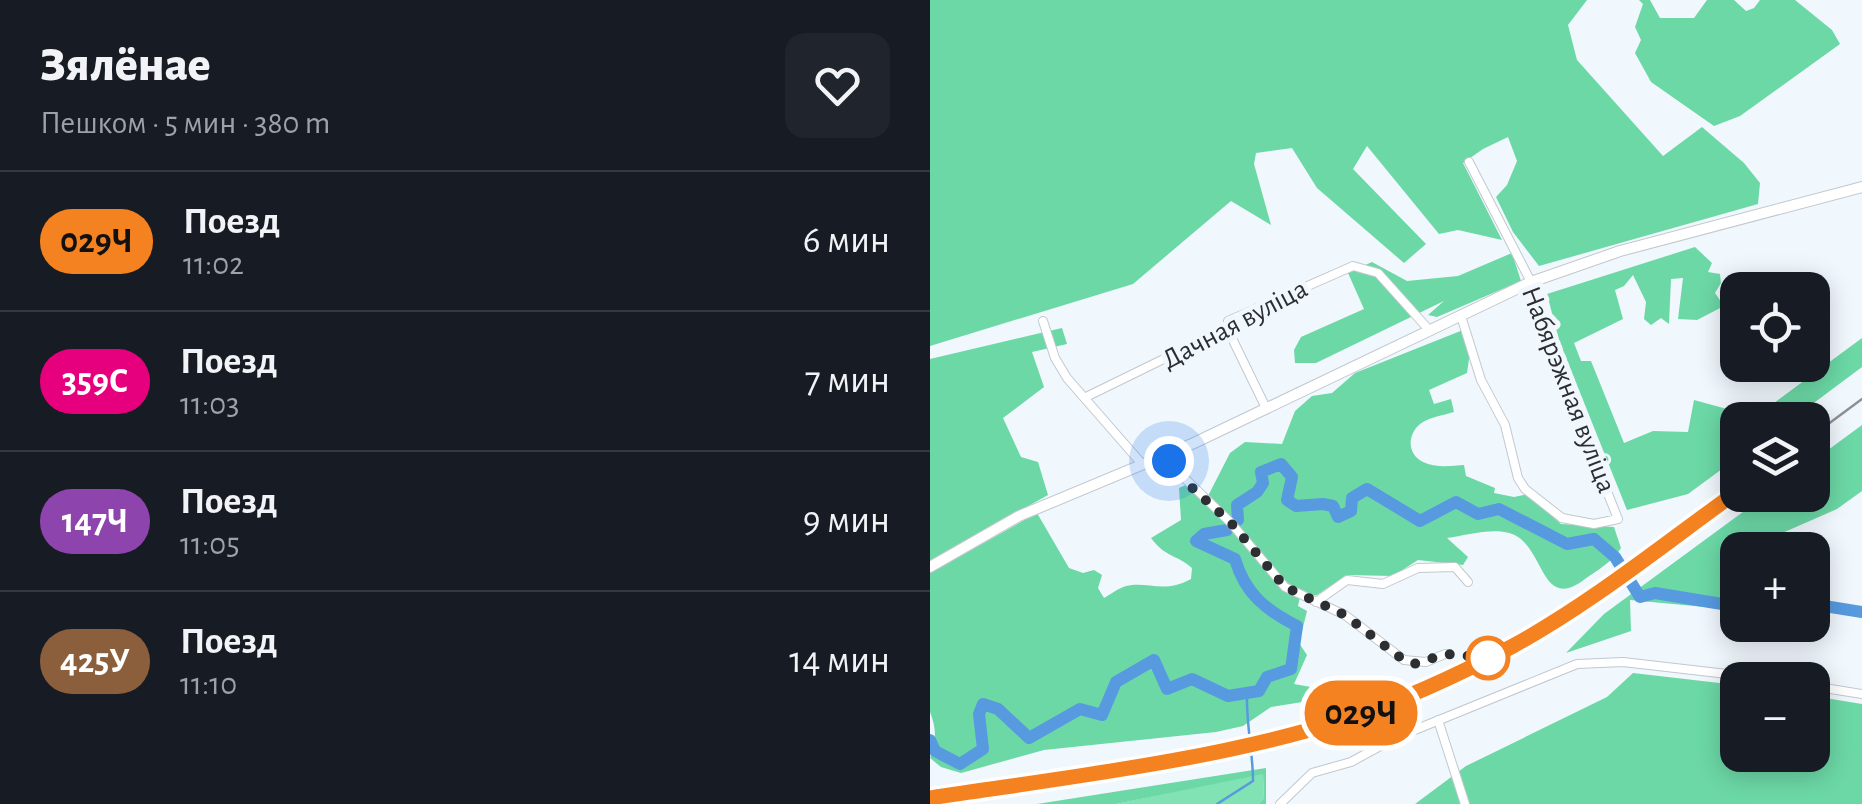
<!DOCTYPE html>
<html lang="ru">
<meta charset="utf-8">
<style>
body{margin:0;font-family:"Alegreya Sans",sans-serif;background:#20242c;color:#f1f3f6;height:100vh;display:flex;flex-direction:column;font-size:38px;white-space:nowrap}
*{box-sizing:border-box;margin:0}
p{font-size:32px;color:#9ea1a6}
.icon{flex:none;width:55px;height:55px;fill:none;stroke:currentColor;stroke-width:2;stroke-linecap:round;stroke-linejoin:round}
.map{position:relative;flex:1;overflow:hidden}
.sheet{display:flex;flex-direction:column;background:#171b24;width:930px}
.sheet>*{flex:none}
.badge{padding:0 20px;border-radius:32px;font-size:35px;line-height:65px}
.buttons{position:absolute;left:790px;top:272px;display:grid;gap:20px}
.buttons a{display:grid;place-items:center;width:110px;height:110px;border-radius:20px;background:#171b24;box-shadow:0 5px 25px #0003;font-size:50px}
.you{position:absolute;width:50px;height:50px;margin:-25px;border:8px solid #fff;border-radius:50%;background:#1a73e8;box-shadow:0 0 0 15px #1a73e833}
.map>.badge{position:absolute;translate:-50% -50%;box-shadow:0 0 0 5px #fff}
.round{display:grid;place-items:center;flex:none;width:105px;height:105px;border-radius:20px;background:#20242c}
.headline{display:flex;align-items:center;justify-content:space-between;height:170px;padding:0 40px}
h1{font-size:48px;font-weight:800;line-height:75px}
ul{padding:0;list-style:none}
li{display:flex;align-items:center;gap:30px;height:140px;padding:0 40px;border-top:2px solid #363941}
li div{flex:1}
li b{display:block;font-size:38px}
li em{font-style:normal}
li .badge{min-width:110px;font-weight:700;text-align:center}
main{display:flex;flex:1;min-height:0}
.map>svg:first-child{display:block}
.green{fill:#81e2b3}
.forest{fill:#6cd8a6}
.lines{fill:none;stroke-linecap:round;stroke-linejoin:round}
.stream{stroke:#579ae0;stroke-width:2.5}
.river{stroke:#579ae0;stroke-width:12}
.minor-casing{stroke:#c2c8cf;stroke-width:10}
.tertiary-casing{stroke:#c2c8cf;stroke-width:12}
.minor{stroke:#fff;stroke-width:8}
.tertiary{stroke:#fff;stroke-width:10}
.rail{stroke:#8d9195;stroke-width:2.5}
.line-casing{stroke:#fff;stroke-width:22}
.line{stroke:#f58220;stroke-width:15}
.walk{stroke:#2c2e31;stroke-width:10;stroke-dasharray:0 18}
.stop-dot{fill:#fff;stroke:#f58220;stroke-width:5}
.labels{text-anchor:middle;stroke-width:10;stroke-linejoin:round;paint-order:stroke}
.street-label{font-size:28px;fill:#2c2e31;stroke:#f0f7fd}
</style>
<main>
<section class="sheet">
<div class="headline"><div><h1>Зялёнае</h1><p>Пешком · 5 мин · 380 m</p></div><a class="round"><svg class="icon" aria-label="heart" viewBox="0 0 24 24"><path d="M12 20l-8-8c-3-5 5-10 8-4 3-6 11-1 8 4z"/></svg></a></div>
<ul>
<li><span class="badge" style="background:#f58220;color:#111">029Ч</span><div><b>Поезд</b><p>11:02</p></div><em>6 мин</em></li>
<li><span class="badge" style="background:#e6007e;color:#fff">359С</span><div><b>Поезд</b><p>11:03</p></div><em>7 мин</em></li>
<li><span class="badge" style="background:#8e44ad;color:#fff">147Ч</span><div><b>Поезд</b><p>11:05</p></div><em>9 мин</em></li>
<li><span class="badge" style="background:#8b5e3c;color:#fff">425У</span><div><b>Поезд</b><p>11:10</p></div><em>14 мин</em></li>
</ul>
</section>
<div class="map">
<svg width="932" height="804" viewBox="0 0 932 804">
<rect width="100%" height="100%" fill="#f0f7fd"/>
<path class="green" d="M333 773 334 798 329 804H186Z"/>
<g class="forest">
<path d="M0 0H657L638 25 647 60 733 156 772 127 814 163 830 183 828 204 609 266 583 232 566 197 577 185 587 161 578 137 553 149 533 163 572 240 528 230 509 234 437 146 423 169 496 244 474 263 387 188 362 148 326 153 324 164 341 225 301 201 203 284 0 346Z"/>
<path d="M709 0H720L730 18H764L777 0H804L816 11 824 8 830 0H865L902 30 910 44 810 116 784 126 721 82 705 53 711 40 705 27 713 4Z"/>
<path d="M765 247 782 263 778 272 790 274 791 283 785 293 794 306 767 320 748 319 753 278 741 279 739 324 731 318 721 325 714 319 716 302 703 275 694 286 685 290 693 319 644 343 651 361H661L694 443 723 431 758 432 764 400 797 409 840 406 932 338V367L861 420H808L807 458 758 494 697 510 629 340 617 294Z"/>
<path d="M582 253 591 281 507 317 498 315 514 301 386 363H365L364 350 371 337 434 309 418 273 442 262 477 281 528 276Z"/>
<path d="M132 328 137 344 102 352 114 387 73 418 91 457 108 462 118 495 0 561V359Z"/>
<path d="M533 330 540 352 537 373 499 390 504 404 521 399 524 412C514 415 501 417 493 422 477 432 476 454 493 462 505 468 521 466 534 465L536 476 565 488 564 493 584 497 598 494 631 524 684 527 691 548C683 561 668 570 655 579 613 611 615 555 588 537 570 525 538 535 517 538L538 557 533 565 488 560 463 576 417 575 387 595 370 597 368 606 377 611 369 643 377 655 364 684 381 687 405 680 410 689 404 697 341 707 313 726 286 732 114 750 31 773 11 767 0 758C6 740 7 730 0 712V573L107 513 139 568 153 573 164 570 172 575 168 588 174 598C181 594 189 588 196 586 218 581 234 594 261 579L262 568C246 554 236 558 221 538L251 520 249 488 258 484 278 496 300 453 315 442 352 444 365 411 382 396 402 393 425 373Z"/>
<path d="M932 425V491L907 509 850 534 833 550H808L807 610 700 600 701 631 636 653 674 614 836 495H882L883 461Z"/>
<path d="M703 673 807 685 808 755H882L883 696 932 704V804H485L536 766 677 697Z"/>
<path d="M336 768V804H329L334 798 333 774 186 804H107Z"/>
</g>
<g class="lines">
<path class="stream" d="M287 804 323 781C323 752 316 724 317 694"/>
<g class="river">
<path d="M308 520 307 505 327 492 333 483 331 472 351 464 362 477 357 500 366 506 393 504 403 506 408 517 421 511 422 498 437 489 490 521 526 502 548 514 569 509 637 544 664 539 685 557 710 597 725 593 798 605 808 602"/>
<path d="M882 604 932 612"/>
<path d="M0 740 5 751 30 764 53 749 49 714 53 704 68 709 99 738 150 709 172 715 186 682 224 660 237 689 262 679 298 696 329 691 337 677 361 669 367 626C336 610 315 594 305 559L266 541 274 534 297 530"/>
</g>
<defs>
<g id="minor">
<path d="M531 316 551 380 575 425 588 478 595 489 632 518 664 524 688 519 618 343 601 282 539 162"/>
<path d="M113 321 125 358 137 378 212 464"/>
<path d="M297 328 336 408"/>
<path d="M156 397 297 328 298 321 423 266 448 273 500 331"/>
<path d="M237 455 244 468 301 523 355 587 415 615 474 660 496 662 515 654"/>
<path d="M386 602 417 580 453 584 488 568 525 567 538 582"/>
<path d="M882 686 932 694"/>
<path d="M508 720 535 804"/>
<path d="M350 804 382 773 421 762 465 738 647 664 693 662 849 680"/>
</g>
<path id="tertiary" d="M0 567 89 516 264 443 601 282 690 251 932 187"/>
</defs>
<use href="#minor" class="minor-casing"/>
<use href="#tertiary" class="tertiary-casing"/>
<use href="#minor" class="minor"/>
<use href="#tertiary" class="tertiary"/>
<g class="rail">
<path d="M882 436 932 399"/>
<path d="M0 793C199 760 404 740 583 640 663 596 734 538 808 485"/>
</g>
</g>
<g class="lines">
<defs>
<path id="line" d="M0 798C138 777 283 761 417 719 474 700 530 674 583 646 663 602 734 544 808 491"/>
</defs>
<use href="#line" class="line-casing"/>
<use href="#line" class="line"/>
<path class="walk" d="M239 461 258 484 301 523 355 587 415 615 468 656 484 664 516 654 558 658"/>
</g>
<circle class="stop-dot" cx="558" cy="658" r="20"/>
<g class="labels">
<g class="street-label">
<text transform="translate(304 323) rotate(-28)" y="10">Дачная вуліца</text>
<text transform="translate(640 389) rotate(69)" y="10">Набярэжная вуліца</text>
</g>
</g>
</svg>
<div class="buttons">
<a><svg class="icon" aria-label="locate" viewBox="0 0 24 24"><circle cx="12" cy="12" r="6"/><path d="M12 2v4M12 18v4M2 12h4M18 12h4"/></svg></a>
<a><svg class="icon" aria-label="layers" viewBox="0 0 24 24"><path d="M12 4l9 5-9 5-9-5zM3 14l9 5 9-5"/></svg></a>
<a>+</a>
<a>−</a>
</div>
<div class="you" style="left:239px;top:461px"></div>
<b class="badge" style="left:431px;top:713px;background:#f58220;color:#111">029Ч</b>
</div>
</main>
